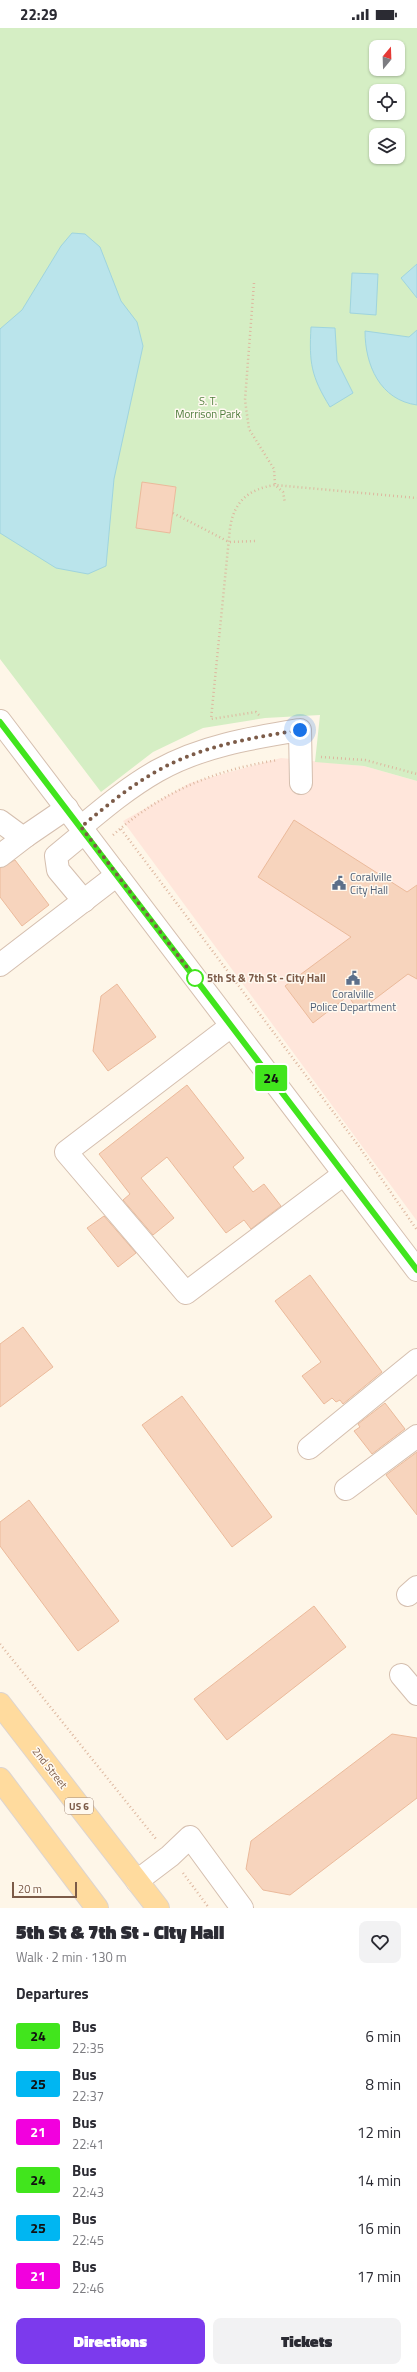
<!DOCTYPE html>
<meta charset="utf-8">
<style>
body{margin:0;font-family:"Titillium Web",sans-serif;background:#f2f2f3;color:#2b2b33;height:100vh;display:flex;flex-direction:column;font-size:15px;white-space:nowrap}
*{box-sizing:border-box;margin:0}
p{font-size:13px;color:#7c7c81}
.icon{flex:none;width:22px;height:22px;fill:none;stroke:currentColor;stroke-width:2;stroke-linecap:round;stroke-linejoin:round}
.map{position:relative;height:1880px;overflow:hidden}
.panel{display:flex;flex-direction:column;background:#fff;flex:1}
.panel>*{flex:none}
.badge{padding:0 8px;border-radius:3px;font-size:14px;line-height:26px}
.needle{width:26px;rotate:19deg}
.buttons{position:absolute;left:369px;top:12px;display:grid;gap:8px}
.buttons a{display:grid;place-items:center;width:36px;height:36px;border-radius:8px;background:#fff;box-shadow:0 1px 3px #0004;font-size:20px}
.scale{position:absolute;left:12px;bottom:10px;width:65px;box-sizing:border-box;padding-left:4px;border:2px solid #7c5b48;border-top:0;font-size:11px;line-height:14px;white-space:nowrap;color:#7c5b48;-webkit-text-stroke:3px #fff9f0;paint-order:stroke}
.you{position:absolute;width:20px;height:20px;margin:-10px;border:3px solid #fff;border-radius:50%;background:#1a73e8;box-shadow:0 0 0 6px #1a73e833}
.map>.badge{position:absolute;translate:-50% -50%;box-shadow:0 0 0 2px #fff}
h2{padding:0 16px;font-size:15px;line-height:36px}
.round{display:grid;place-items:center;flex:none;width:42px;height:42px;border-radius:8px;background:#f2f2f3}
.summary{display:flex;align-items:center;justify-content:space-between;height:68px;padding:0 16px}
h1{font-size:19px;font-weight:800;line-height:30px}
.primary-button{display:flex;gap:8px;margin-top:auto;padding:8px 16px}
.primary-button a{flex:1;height:46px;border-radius:8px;background:#7c3aed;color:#fff;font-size:16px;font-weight:800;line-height:46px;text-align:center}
.primary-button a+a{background:#f2f2f3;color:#2b2b33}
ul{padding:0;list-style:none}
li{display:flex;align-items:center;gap:12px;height:48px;padding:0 16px}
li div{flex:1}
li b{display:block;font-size:15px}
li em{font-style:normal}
li .badge{min-width:44px;font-weight:700;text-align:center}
.status{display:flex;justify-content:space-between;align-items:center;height:28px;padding:0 20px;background:#fff;direction:ltr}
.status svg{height:11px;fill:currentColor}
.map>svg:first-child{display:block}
.commercial{fill:#ffe6db}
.green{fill:#d5eec4;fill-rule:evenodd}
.water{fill:#bae4eb;stroke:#9fd4de}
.building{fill:#f7d4bd;stroke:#ebba9b}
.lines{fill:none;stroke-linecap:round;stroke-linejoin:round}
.minor-casing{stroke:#d5bfaf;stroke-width:24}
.major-casing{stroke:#ddd4cf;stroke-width:24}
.path{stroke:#ddb79f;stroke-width:2.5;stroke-dasharray:1 3;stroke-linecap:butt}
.minor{stroke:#fff;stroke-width:22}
.major{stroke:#ffdb9e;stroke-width:22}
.line-casing{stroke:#fff;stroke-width:9}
.line{stroke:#41e51d;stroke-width:6}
.walk{stroke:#7c5b48;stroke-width:4;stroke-dasharray:0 7.2}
.stop-dot{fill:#fff;stroke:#41e51d;stroke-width:2}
.labels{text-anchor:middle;stroke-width:3;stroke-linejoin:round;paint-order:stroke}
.shield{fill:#fff9f0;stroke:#a38a7a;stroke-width:1}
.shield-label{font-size:10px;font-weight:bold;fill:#7c5b48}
.park-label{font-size:11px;fill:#4f7d3c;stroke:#fff9f0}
.service-label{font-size:11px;fill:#4e5e75;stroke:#fff9f0;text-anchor:start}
.stop-label{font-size:11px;font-weight:bold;fill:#7c5b48;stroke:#fff9f0;text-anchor:start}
.street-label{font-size:11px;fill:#7c5b48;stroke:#fff9f0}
</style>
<div class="status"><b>22:29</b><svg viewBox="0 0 49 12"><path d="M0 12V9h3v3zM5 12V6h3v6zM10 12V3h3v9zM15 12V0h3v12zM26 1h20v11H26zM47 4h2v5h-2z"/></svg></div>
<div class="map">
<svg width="417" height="1880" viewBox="0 0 417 1880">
<rect width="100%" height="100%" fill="#fef6e8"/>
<path class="commercial" d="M281 730 364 738 417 753V1193L123 793 190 755Z"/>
<path class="green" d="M0 0H417V753L364 738 315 734 320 687 265 690 203 700 153 724 101 764 0 631ZM376 19H398V41H376ZM376 63H398V85H376ZM376 107H398V129H376Z"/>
<g class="water">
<path d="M72 205 85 206 100 219 121 273 137 294 143 318 114 451 106 538 88 546 56 540 0 505V301L22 282 61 218Z"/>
<path d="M417 236V270L401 250Z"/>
<path d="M352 245 378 246 376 287 350 285Z"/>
<path d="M311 299 335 300 337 333 353 365 330 379C311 348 309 335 311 299Z"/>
<path d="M417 302V377C380 372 365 337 365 303L409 309Z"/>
</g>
<g class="building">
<path d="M142 454 176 459 170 505 136 500Z"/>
<path d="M294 792 407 864 417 857V951L408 946 359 983 348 968 313 995 285 958 351 909 258 849Z"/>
<path d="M15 832 49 877 22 898 0 869V840Z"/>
<path d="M117 956 156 1009 108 1043 93 1023 101 968Z"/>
<path d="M187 1057 244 1130 233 1139 253 1164 264 1156 281 1178 251 1201 244 1192 226 1205 167 1129 141 1150 174 1190 153 1207 123 1172 130 1166 99 1126Z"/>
<path d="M104 1188 136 1225 118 1239 87 1200Z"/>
<path d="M310 1247 382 1344 343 1376 340 1372 336 1374 332 1370 324 1376 302 1348 321 1334 275 1273Z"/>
<path d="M23 1299 53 1339 0 1379V1316Z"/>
<path d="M182 1368 272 1489 232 1519 142 1397Z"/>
<path d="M385 1375 405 1401 372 1426 354 1403 360 1399 358 1396Z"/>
<path d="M417 1424V1487L386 1447Z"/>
<path d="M29 1472 119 1593 78 1623 0 1518V1494Z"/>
<path d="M314 1578 346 1619 227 1712 194 1671Z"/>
<path d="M392 1706 417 1710V1770L290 1867 263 1862 246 1841 251 1813Z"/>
</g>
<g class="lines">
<defs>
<g id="minor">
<path d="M0 693 417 1242"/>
<path d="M0 793 19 807 26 808 67 780"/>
<path d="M81 799C105 779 129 759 157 743 201 718 251 710 300 702L301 755"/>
<path d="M0 828 26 808"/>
<path d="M84 873 58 842 56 828 85 804"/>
<path d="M0 937 117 847"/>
<path d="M231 998 66 1124 186 1265 344 1146"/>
<path d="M309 1420 417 1332"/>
<path d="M346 1461 417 1408"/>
<path d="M408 1567 417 1559"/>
<path d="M401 1647 417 1666"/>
<path d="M137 1853 170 1828 190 1809 242 1880"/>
</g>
<g id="major">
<path d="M0 1676 158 1880"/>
<path d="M0 1751 97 1880"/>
</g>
</defs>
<use href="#minor" class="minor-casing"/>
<use href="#major" class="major-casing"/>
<g class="path">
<path d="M254 255 245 372 249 401 274 441 275 457 283 464 285 475"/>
<path d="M173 485 229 514 257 513"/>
<path d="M259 687 256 684 211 691 230 500C234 473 249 461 275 457L417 470"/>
<path d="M321 729 365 732 417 746"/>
<path d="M121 801 358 1117 417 1202"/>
<path d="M113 807C161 764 214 742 278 732"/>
<path d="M0 1616 156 1811"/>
<path d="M183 1845 209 1880"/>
</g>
<use href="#minor" class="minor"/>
<use href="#major" class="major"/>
</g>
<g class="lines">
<defs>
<path id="line" d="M0 694 417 1242"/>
</defs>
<use href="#line" class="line-casing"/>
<use href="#line" class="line"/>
<path class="walk" d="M195 950 81 799C105 779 129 759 157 743 201 718 251 710 300 702"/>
</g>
<defs>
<symbol id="civic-bare" viewBox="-9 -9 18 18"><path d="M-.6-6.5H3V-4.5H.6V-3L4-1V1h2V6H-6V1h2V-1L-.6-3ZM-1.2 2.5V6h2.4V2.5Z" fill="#5c6f8a" stroke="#fff9f0" stroke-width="2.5" paint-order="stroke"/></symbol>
</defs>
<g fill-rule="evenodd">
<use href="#civic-bare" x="329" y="845" width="20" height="20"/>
<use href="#civic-bare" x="343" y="940" width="20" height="20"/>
</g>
<circle class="stop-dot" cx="195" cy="950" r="8"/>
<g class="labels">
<rect class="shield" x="65" y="1770" width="28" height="16" rx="3"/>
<g class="shield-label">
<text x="79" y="1782">US 6</text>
</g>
<g class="park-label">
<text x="208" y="377">S. T.<tspan x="208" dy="13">Morrison Park</tspan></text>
</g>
<g class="service-label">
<text x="350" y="853">Coralville<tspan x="350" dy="13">City Hall</tspan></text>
<text x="353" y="970" text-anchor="middle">Coralville<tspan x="353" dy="13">Police Department</tspan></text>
</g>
<g class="stop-label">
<text x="207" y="954">5th St &amp; 7th St - City Hall</text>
</g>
<g class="street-label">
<text transform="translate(50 1740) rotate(52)" y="4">2nd Street</text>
</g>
</g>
</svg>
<div class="buttons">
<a><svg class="needle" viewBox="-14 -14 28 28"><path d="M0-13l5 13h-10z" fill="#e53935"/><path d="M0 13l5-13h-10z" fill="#7c7c81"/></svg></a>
<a><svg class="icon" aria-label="locate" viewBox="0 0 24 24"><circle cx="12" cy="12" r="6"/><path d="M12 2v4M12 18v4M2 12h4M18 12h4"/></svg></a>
<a><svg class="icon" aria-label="layers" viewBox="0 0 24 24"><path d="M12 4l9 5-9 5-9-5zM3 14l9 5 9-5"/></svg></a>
</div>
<div class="scale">20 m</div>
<div class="you" style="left:300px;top:702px"></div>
<b class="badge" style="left:271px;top:1050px;background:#41e51d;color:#111">24</b>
</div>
<section class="panel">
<div class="summary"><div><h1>5th St &amp; 7th St - City Hall</h1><p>Walk · 2 min · 130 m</p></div><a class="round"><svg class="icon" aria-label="heart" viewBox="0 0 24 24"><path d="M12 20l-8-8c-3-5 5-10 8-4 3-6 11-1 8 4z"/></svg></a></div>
<h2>Departures</h2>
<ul>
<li><span class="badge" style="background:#41e51d;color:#111">24</span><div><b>Bus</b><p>22:35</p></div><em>6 min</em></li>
<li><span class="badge" style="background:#00b6f2;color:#111">25</span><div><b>Bus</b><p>22:37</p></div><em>8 min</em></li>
<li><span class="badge" style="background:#f200de;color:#fff">21</span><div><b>Bus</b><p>22:41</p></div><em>12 min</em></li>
<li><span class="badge" style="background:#41e51d;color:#111">24</span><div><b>Bus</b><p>22:43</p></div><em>14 min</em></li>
<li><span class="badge" style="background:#00b6f2;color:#111">25</span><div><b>Bus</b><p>22:45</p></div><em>16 min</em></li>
<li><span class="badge" style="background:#f200de;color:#fff">21</span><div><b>Bus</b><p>22:46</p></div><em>17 min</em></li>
</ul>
<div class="primary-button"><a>Directions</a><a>Tickets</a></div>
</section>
